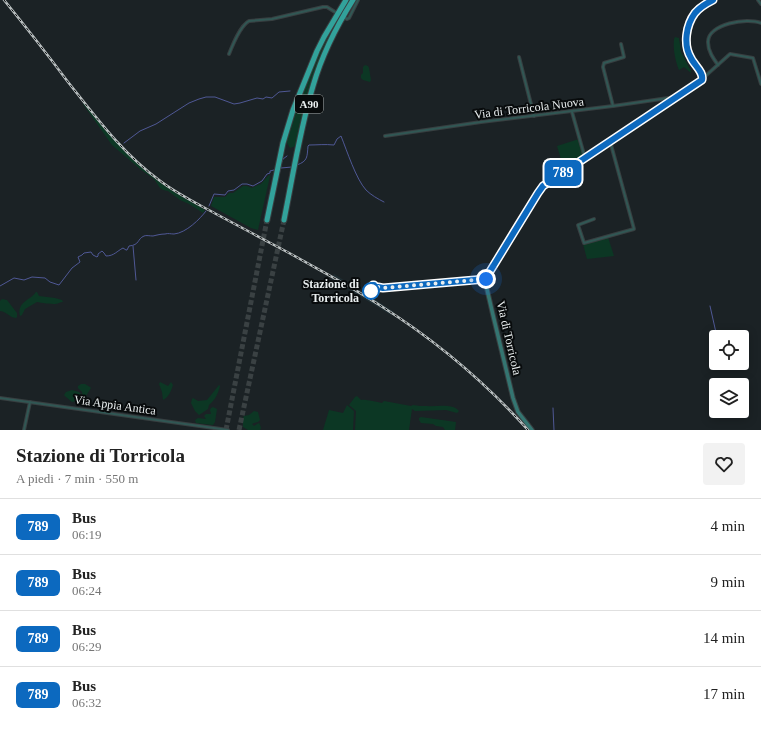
<!DOCTYPE html>
<html lang="it">
<meta charset="utf-8">
<style>
body{margin:0;font-family:Georgia,serif;background:#f2f2f2;color:#222;height:100vh;display:flex;flex-direction:column;font-size:15px;white-space:nowrap}
*{box-sizing:border-box;margin:0}
p{font-size:13px;color:#767676}
.icon{flex:none;width:22px;height:22px;fill:none;stroke:currentColor;stroke-width:2;stroke-linecap:round;stroke-linejoin:round}
.map{position:relative;height:430px;overflow:hidden}
.sheet{display:flex;flex-direction:column;background:#fff;flex:1}
.sheet>*{flex:none}
.badge{padding:0 8px;border-radius:6px;font-size:14px;line-height:26px}
.fabs{position:absolute;left:709px;top:330px;display:grid;gap:8px}
.fabs a{display:grid;place-items:center;width:40px;height:40px;border-radius:4px;background:#fff;box-shadow:0 2px 10px #0003;font-size:20px}
.you{position:absolute;width:20px;height:20px;margin:-10px;border:3px solid #fff;border-radius:50%;background:#1a73e8;box-shadow:0 0 0 6px #1a73e833}
.map>.badge{position:absolute;translate:-50% -50%;box-shadow:0 0 0 2px #fff}
.round{display:grid;place-items:center;flex:none;width:42px;height:42px;border-radius:4px;background:#f2f2f2}
.summary{display:flex;align-items:center;justify-content:space-between;height:68px;padding:0 16px}
h1{font-size:19px;font-weight:700;line-height:30px}
ul{padding:0;list-style:none}
li{display:flex;align-items:center;gap:12px;height:56px;padding:0 16px;border-top:1px solid #e0e0e0}
li div{flex:1}
li b{display:block;font-size:15px}
li em{font-style:normal}
li .badge{min-width:44px;font-weight:700;text-align:center}
.map>svg:first-child{display:block}
.built{fill:#1f2d32}
.green{fill:#0c3724}
.lines{fill:none;stroke-linecap:round;stroke-linejoin:round}
.stream{stroke:#4f5895;stroke-width:1}
.highway-tunnel{stroke:#3a4143;stroke-width:5;stroke-dasharray:5 2.5;stroke-linecap:butt}
.street-casing{stroke:#383f41;stroke-width:4}
.secondary-casing{stroke:#383f41;stroke-width:5.5}
.highway-casing{stroke:#383f41;stroke-width:7}
.street{stroke:#315754;stroke-width:2}
.secondary{stroke:#347571;stroke-width:3.5}
.highway{stroke:#32a29b;stroke-width:5}
.rail-casing{stroke:#bbc1c2;stroke-width:2.5}
.rail{stroke:#080b0c;stroke-width:1;stroke-dasharray:3;stroke-linecap:butt}
.line-casing{stroke:#fff;stroke-width:9}
.line{stroke:#0c69bf;stroke-width:6}
.walk{stroke:#e9eeef;stroke-width:4;stroke-dasharray:0 7.2}
.stop-dot{fill:#fff;stroke:#0c69bf;stroke-width:2}
.labels{text-anchor:middle;stroke-width:4;stroke-linejoin:round;paint-order:stroke}
.shield{fill:#080b0c;stroke:#a6aaab;stroke-width:1}
.shield-label{font-size:11px;font-weight:bold;fill:#e9eeef}
.street-label{font-size:12px;fill:#e9eeef;stroke:#080b0c}
.stop-label{font-size:12px;font-weight:bold;fill:#e9eeef;stroke:#080b0c;text-anchor:end}
</style>
<div class="map">
<svg width="761" height="430" viewBox="0 0 761 430">
<rect width="100%" height="100%" fill="#1b2225"/>
<path class="built" d="M334 274 366 294 368 291 371 293 370 296 394 312 391 315 331 279Z"/>
<g class="green">
<path d="M337 17 340 18 332 33 296 146 290 148 286 141 292 117 323 42Z"/>
<path d="M675 37 679 38 681 52 691 71V73L684 67 679 70C675 60 673 49 674 39Z"/>
<path d="M365 65 368 66 369 68 371 80 370 82 363 80 361 78V75L363 73V67Z"/>
<path d="M84 103C109 135 136 167 171 190 182 197 194 203 205 210L203 213 189 204 180 200 168 191 163 190 160 188 154 179 140 169 112 145 83 104Z"/>
<path d="M579 139 584 158 564 169 557 146Z"/>
<path d="M270 175V176L258 230 251 228 211 206 214 197H225L229 193H233L243 186H247L252 188 258 185 261 184 268 176Z"/>
<path d="M608 237 614 256 587 259 583 244Z"/>
<path d="M36 292H37L39 296 55 298 62 300 63 302C60 302 58 304 55 304 51 304 41 303 37 302L25 309 22 315 20 316C17 301 30 301 36 292Z"/>
<path d="M2 299 7 300 17 313V317L16 318C8 317 8 312 0 311V301Z"/>
<path d="M160 382 168 386 171 382 173 385C171 391 169 397 163 400L162 392 159 384Z"/>
<path d="M81 384H85L90 387 91 388 84 399 83 400 82 392 78 388V386Z"/>
<path d="M219 385 220 386C218 394 215 400 209 405L208 409 199 415 195 411 191 403 192 399 193 398 198 401 207 400Z"/>
<path d="M72 390 79 392 81 394 76 401 72 402 66 397 64 395 66 392Z"/>
<path d="M357 396 361 400C365 399 376 402 382 403L384 401 411 406 413 405C418 406 422 406 427 406 437 407 452 403 459 411L457 413 446 410 415 411 412 409 409 430H355L356 411 349 405 355 397Z"/>
<path d="M347 405 354 411 353 430H323L329 410 343 413Z"/>
<path d="M213 407 217 409 215 422 213 425 196 423 195 420 198 418 206 419 204 416 206 414H211L210 410 211 408Z"/>
<path d="M254 411 258 412 260 420 258 422 254 423 252 424 254 426 257 424 259 423C260 425 262 428 260 430H248L243 427V418L244 416 249 415Z"/>
<path d="M421 417 456 422 455 430H445L443 427 436 426 433 424 421 423 419 420V418Z"/>
</g>
<g class="lines">
<g class="stream">
<path d="M124 143 140 131 156 124 189 103 199 99 206 97H215L234 104 240 103 257 98 263 99 266 97 272 98 279 92 290 91"/>
<path d="M281 164 283 159 287 156"/>
<path d="M297 165C308 161 307 157 308 146L309 145C317 145 325 144 334 145L337 139 341 136C347 151 356 179 366 190 371 195 378 199 384 202"/>
<path d="M281 168 292 167"/>
<path d="M279 174 281 167"/>
<path d="M209 206 214 194 225 195 228 191 234 190 242 184H247L253 186 262 181 267 174 270 173V171L274 170"/>
<path d="M133 246 136 280"/>
<path d="M0 286 14 278 24 280 32 277 45 278 50 282 59 285 72 268 80 262 78 257 82 255 84 253 91 252 93 255 97 257 98 256V254L102 251 104 253 106 256C114 256 117 251 123 248L126 250H127L129 246C140 245 137 239 144 236 146 235 150 236 153 236 157 235 161 234 165 234 168 233 171 234 174 234 186 233 200 219 206 211"/>
<path d="M710 306 717 337"/>
<path d="M553 408 554 430"/>
</g>
<g class="highway-tunnel">
<path d="M226 430 267 220"/>
<path d="M239 430 284 220"/>
</g>
<defs>
<g id="street">
<path d="M758 0 761 4"/>
<path d="M345 18 347 19 349 18 358 0"/>
<path d="M229 54C233 44 240 26 249 21L272 19 323 7H327L335 12"/>
<path d="M519 57 534 116"/>
<path d="M718 65C713 58 708 51 708 42 708 24 747 17 761 23"/>
<path d="M702 79 730 54 753 58 761 84"/>
<path d="M613 106 603 67 604 63 624 57 621 44"/>
<path d="M572 112 585 158"/>
<path d="M385 136 481 122 613 106 675 97"/>
<path d="M594 219 578 225 584 243 634 229 610 141"/>
<path d="M370 288 373 284 380 288H383L486 279"/>
<path d="M370 288 369 289 373 292 378 287"/>
<path d="M0 398 228 430"/>
<path d="M24 430 30 402"/>
</g>
<path id="secondary" d="M532 430 518 412 513 398 493 315 486 285 487 276 538 193 543 186 702 80C704 72 694 65 691 58 684 45 686 25 695 13 700 7 707 3 713 0"/>
<g id="highway">
<path d="M267 220 283 143 293 110 317 51 324 37 346 0"/>
<path d="M284 220C293 175 300 129 313 86 322 55 336 27 353 0"/>
</g>
</defs>
<use href="#street" class="street-casing"/>
<use href="#secondary" class="secondary-casing"/>
<use href="#highway" class="highway-casing"/>
<use href="#street" class="street"/>
<use href="#secondary" class="secondary"/>
<use href="#highway" class="highway"/>
<defs>
<path id="rail" d="M4 0C26 27 47 54 68 82 96 117 122 153 159 180 177 194 198 204 218 215 242 228 267 241 291 254 321 271 352 287 381 306 435 340 485 382 528 430"/>
</defs>
<use href="#rail" class="rail-casing"/>
<use href="#rail" class="rail"/>
</g>
<g class="lines">
<defs>
<path id="line" d="M374 285H373L369 289 374 292 378 287 383 288 486 279 489 273 538 193 543 186 702 80C704 72 694 65 691 58 683 45 686 25 695 13 700 7 707 3 713 0"/>
</defs>
<use href="#line" class="line-casing"/>
<use href="#line" class="line"/>
<path class="walk" d="M371 291 369 289 370 288 376 290 378 287 383 288 486 279"/>
</g>
<circle class="stop-dot" cx="371" cy="291" r="8"/>
<g class="labels">
<rect class="shield" x="295" y="95" width="28" height="18" rx="3"/>
<g class="shield-label">
<text x="309" y="108">A90</text>
</g>
<g class="street-label">
<text transform="translate(529 108) rotate(-7)" y="4">Via di Torricola Nuova</text>
<text transform="translate(509 338) rotate(77)" y="4">Via di Torricola</text>
<text transform="translate(115 405) rotate(8)" y="4">Via Appia Antica</text>
</g>
<g class="stop-label">
<text x="359" y="288">Stazione di<tspan x="359" dy="14">Torricola</tspan></text>
</g>
</g>
</svg>
<div class="fabs">
<a><svg class="icon" aria-label="locate" viewBox="0 0 24 24"><circle cx="12" cy="12" r="6"/><path d="M12 2v4M12 18v4M2 12h4M18 12h4"/></svg></a>
<a><svg class="icon" aria-label="layers" viewBox="0 0 24 24"><path d="M12 4l9 5-9 5-9-5zM3 14l9 5 9-5"/></svg></a>
</div>
<div class="you" style="left:486px;top:279px"></div>
<b class="badge" style="left:563px;top:173px;background:#0c69bf;color:#fff">789</b>
</div>
<section class="sheet">
<div class="summary"><div><h1>Stazione di Torricola</h1><p>A piedi · 7 min · 550 m</p></div><a class="round"><svg class="icon" aria-label="heart" viewBox="0 0 24 24"><path d="M12 20l-8-8c-3-5 5-10 8-4 3-6 11-1 8 4z"/></svg></a></div>
<ul>
<li><span class="badge" style="background:#0c69bf;color:#fff">789</span><div><b>Bus</b><p>06:19</p></div><em>4 min</em></li>
<li><span class="badge" style="background:#0c69bf;color:#fff">789</span><div><b>Bus</b><p>06:24</p></div><em>9 min</em></li>
<li><span class="badge" style="background:#0c69bf;color:#fff">789</span><div><b>Bus</b><p>06:29</p></div><em>14 min</em></li>
<li><span class="badge" style="background:#0c69bf;color:#fff">789</span><div><b>Bus</b><p>06:32</p></div><em>17 min</em></li>
</ul>
</section>
